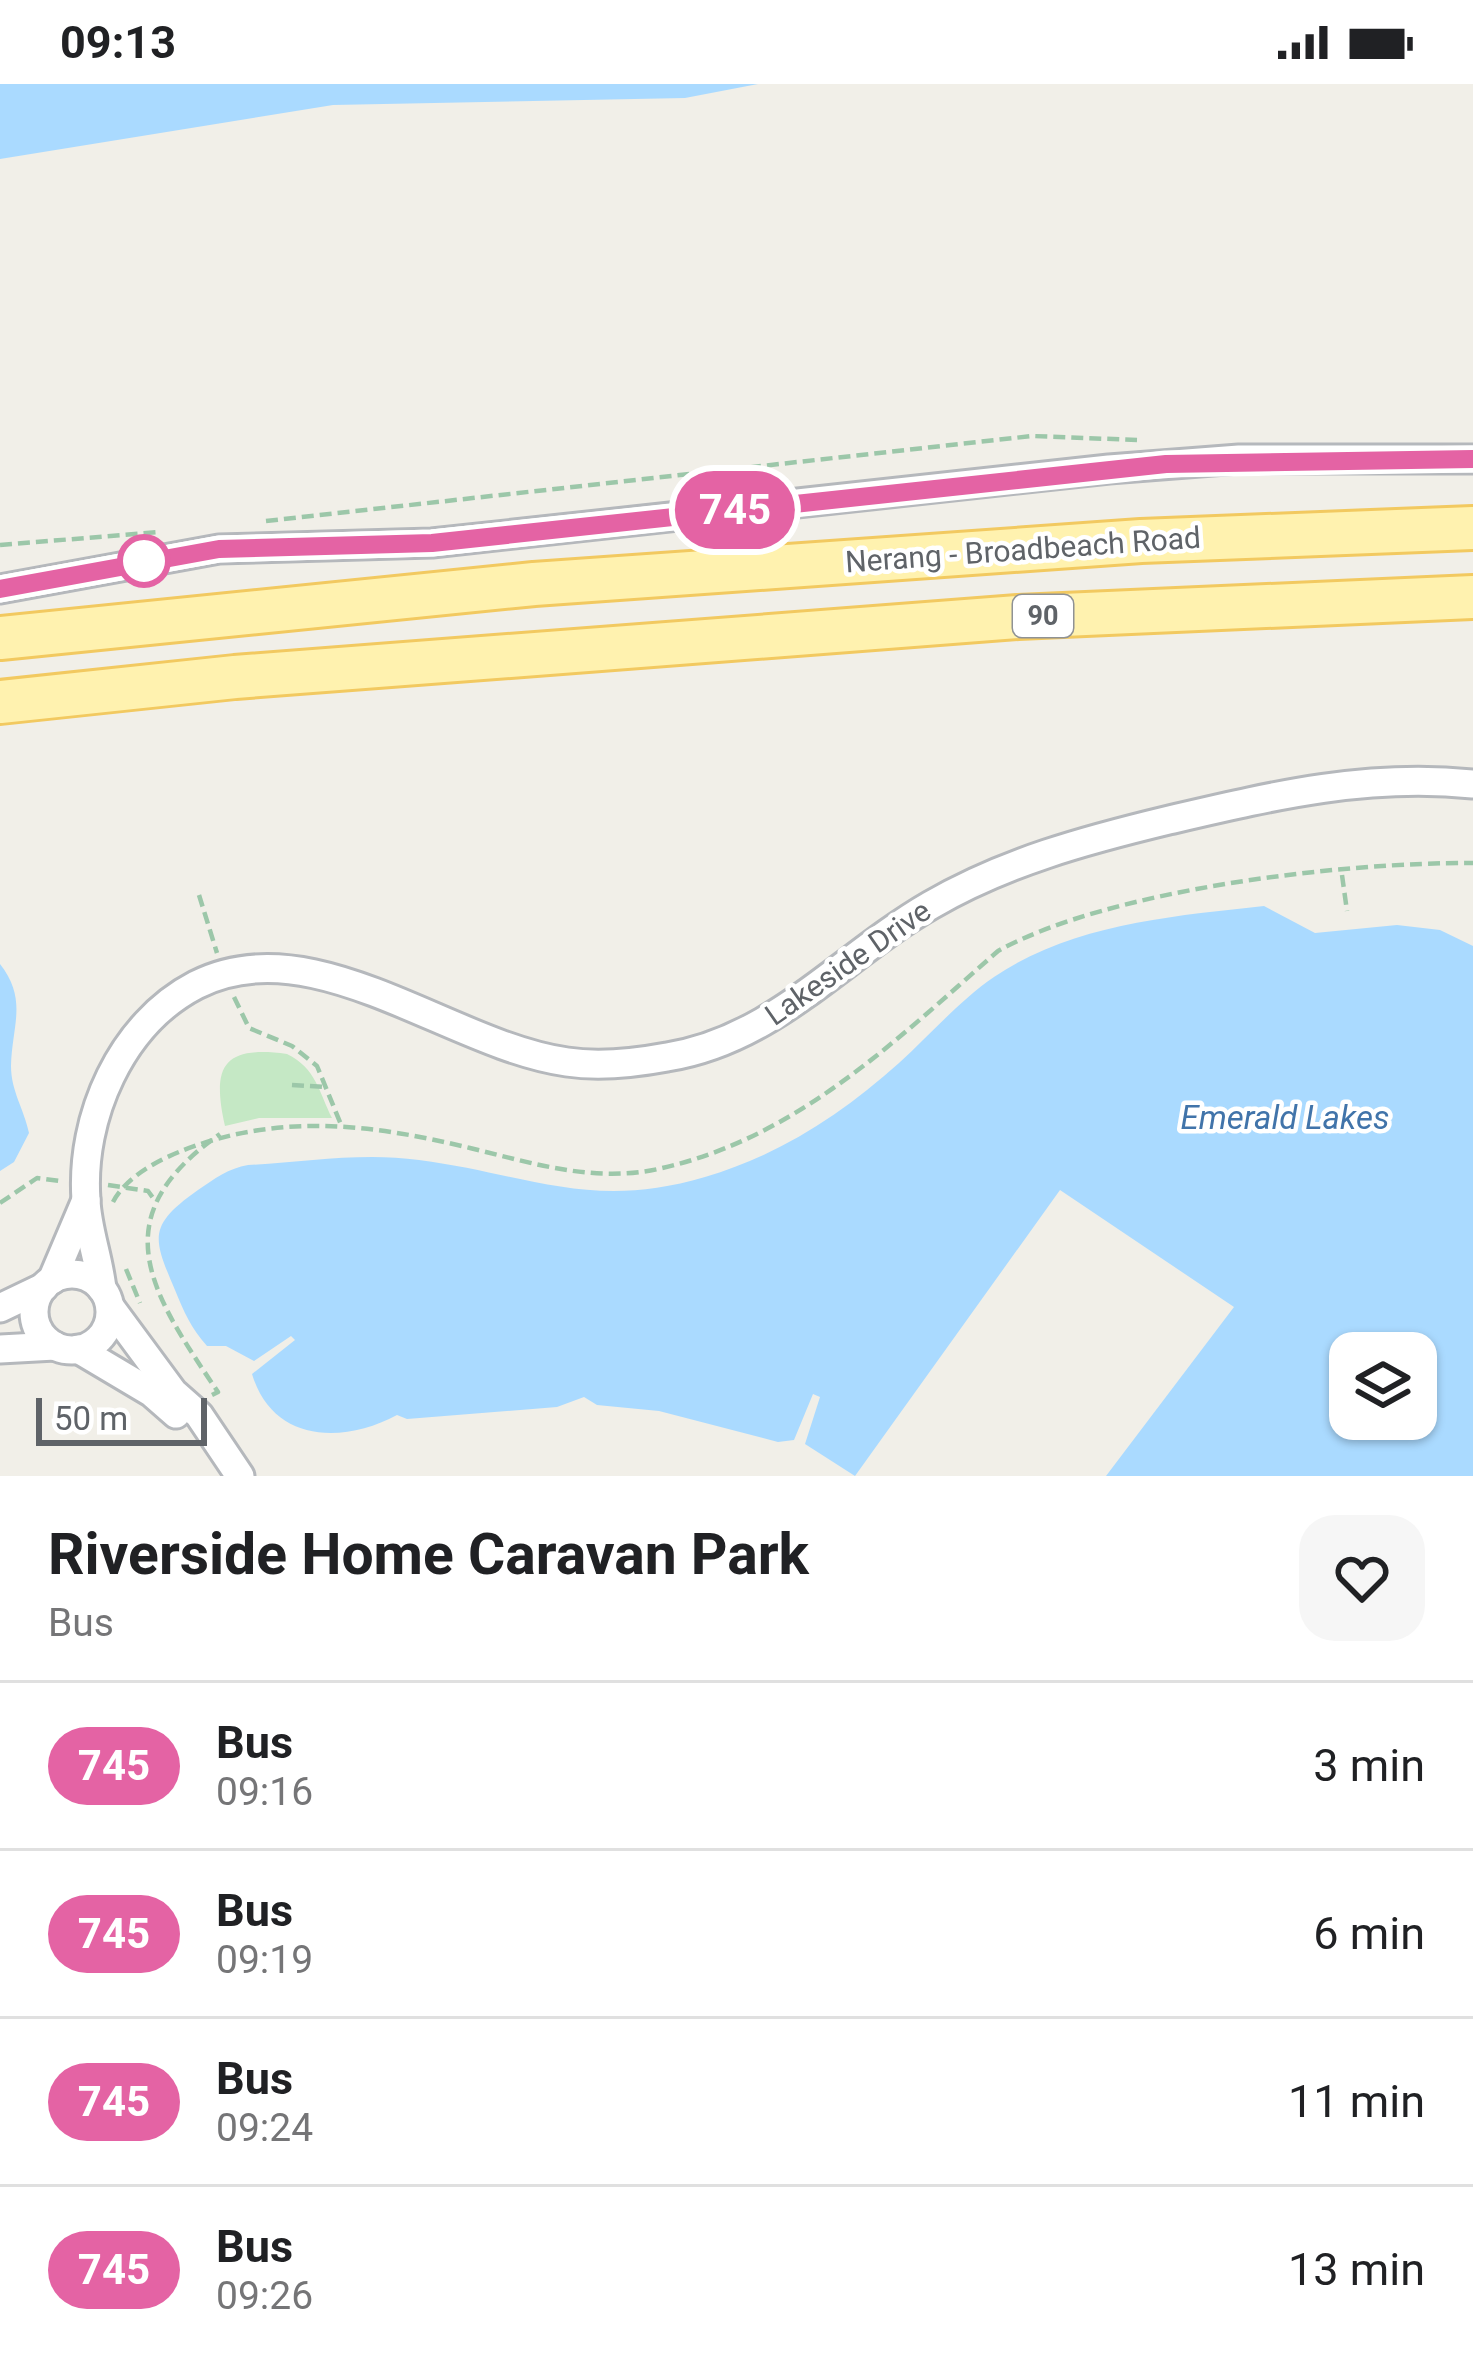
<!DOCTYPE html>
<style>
body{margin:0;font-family:Roboto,sans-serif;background:#f6f6f6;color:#202124;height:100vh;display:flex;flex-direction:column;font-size:45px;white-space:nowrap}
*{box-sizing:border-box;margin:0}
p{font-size:39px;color:#757577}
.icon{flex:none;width:66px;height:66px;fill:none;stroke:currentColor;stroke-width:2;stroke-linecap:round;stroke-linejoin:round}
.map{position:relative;height:1392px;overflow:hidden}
.side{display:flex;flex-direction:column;background:#fff;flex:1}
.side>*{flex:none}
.badge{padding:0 24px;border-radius:39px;font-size:42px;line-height:78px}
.tools{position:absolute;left:1329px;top:1248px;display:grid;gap:24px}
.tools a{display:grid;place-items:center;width:108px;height:108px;border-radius:24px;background:#fff;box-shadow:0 3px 9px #0004;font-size:60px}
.scale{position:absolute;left:36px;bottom:30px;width:171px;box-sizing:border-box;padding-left:12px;border:6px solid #5f6368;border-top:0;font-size:33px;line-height:42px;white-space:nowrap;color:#5f6368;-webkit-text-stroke:9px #fff;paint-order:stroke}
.map>.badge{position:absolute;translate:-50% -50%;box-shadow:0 0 0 6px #fff}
.round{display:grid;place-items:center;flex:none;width:126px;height:126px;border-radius:36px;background:#f6f6f6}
.headline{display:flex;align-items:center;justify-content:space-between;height:204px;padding:0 48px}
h1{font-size:57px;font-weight:700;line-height:90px}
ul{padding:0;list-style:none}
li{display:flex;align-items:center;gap:36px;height:168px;padding:0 48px;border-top:3px solid #e0e0e0}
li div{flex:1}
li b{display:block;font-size:45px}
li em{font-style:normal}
li .badge{min-width:132px;font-weight:700;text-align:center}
.status{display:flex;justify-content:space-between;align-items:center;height:84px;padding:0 60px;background:#fff;direction:ltr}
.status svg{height:33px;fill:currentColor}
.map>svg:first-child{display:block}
.green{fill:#c5e8c5}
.water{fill:#aadaff;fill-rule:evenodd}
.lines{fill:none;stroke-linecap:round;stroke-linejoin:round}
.minor-casing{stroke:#b5b8bc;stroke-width:33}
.primary-casing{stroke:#f2c960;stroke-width:48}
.path{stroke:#9cc7a9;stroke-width:4.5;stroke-dasharray:12 6;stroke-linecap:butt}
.minor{stroke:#fff;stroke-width:27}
.primary{stroke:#fff2af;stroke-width:42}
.line-casing{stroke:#fff;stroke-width:27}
.line{stroke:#e463a4;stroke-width:18}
.stop-dot{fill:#fff;stroke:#e463a4;stroke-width:6}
.labels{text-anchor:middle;stroke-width:9;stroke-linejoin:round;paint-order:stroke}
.shield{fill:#fff;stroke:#8f9295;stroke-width:3}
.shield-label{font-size:27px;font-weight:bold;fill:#5f6368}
.street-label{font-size:30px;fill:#5f6368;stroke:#fff}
.water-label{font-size:33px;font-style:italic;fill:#4174aa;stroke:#fff}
</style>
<div class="status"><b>09:13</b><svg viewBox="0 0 49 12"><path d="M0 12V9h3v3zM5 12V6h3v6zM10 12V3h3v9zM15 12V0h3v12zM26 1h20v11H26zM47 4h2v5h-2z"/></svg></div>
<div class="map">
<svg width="1473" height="1392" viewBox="0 0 1473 1392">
<rect width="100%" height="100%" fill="#f1efe8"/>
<path class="green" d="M287 970C316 984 319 1008 332 1034H259L225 1042C212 984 221 961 287 970Z"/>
<g class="water">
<path d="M0 0H758L685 14 333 21 0 75Z"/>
<path d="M1264 822 1315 849 1397 841 1440 846 1473 862V1392H1106L1234 1223 1060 1106 855 1392 805 1360 820 1313 813 1310 794 1356 778 1358 659 1327 597 1321 584 1313 557 1323 407 1335 397 1331C343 1360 273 1359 252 1290L295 1256 291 1252 254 1277 226 1262H207C191 1244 184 1228 175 1206 153 1154 147 1142 198 1106 214 1095 229 1084 248 1081 305 1078 362 1068 419 1076 527 1090 591 1127 705 1093 780 1071 842 1030 899 979 931 950 959 917 994 893 1072 840 1173 832 1264 822ZM1350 1269H1416V1335H1350Z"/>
<path d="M0 880C28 916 12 941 11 982 11 1007 24 1025 29 1049L14 1078 0 1087Z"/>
</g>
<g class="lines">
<defs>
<g id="minor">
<path d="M0 505 219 465 432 459 1109 385 1239 375H1473"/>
<circle cx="72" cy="1228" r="38"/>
<path d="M52 1196 86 1116"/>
<path d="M102 1205C99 1175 87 1145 86 1116 80 1033 121 940 196 901 313 841 450 962 567 978 600 983 635 979 667 973 774 956 841 873 931 821 1005 778 1086 756 1169 736 1272 712 1367 689 1473 700"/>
<path d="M0 1224 44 1203"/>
<path d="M111 1224 173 1308 199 1331 240 1392"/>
<path d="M0 1265 55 1262"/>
<path d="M78 1265 152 1309 176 1330"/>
</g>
<g id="primary">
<path d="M0 554 534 500 1141 457 1473 444"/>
<path d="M0 618 235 593 1018 533 1473 513"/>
</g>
</defs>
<use href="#minor" class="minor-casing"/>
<use href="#primary" class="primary-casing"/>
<g class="path">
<path d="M266 437 1032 352 1137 356"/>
<path d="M0 461 159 448"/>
<path d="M1342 791 1347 827"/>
<path d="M199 811 217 869"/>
<path d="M234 913 249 944 292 962 317 982 342 1043"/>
<path d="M292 1001 325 1003"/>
<path d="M108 1101 148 1107 156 1118"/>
<path d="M113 1118C126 1093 158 1076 184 1066 279 1029 372 1040 470 1064 532 1079 593 1099 658 1085 796 1055 895 957 998 867 1110 805 1344 778 1473 779"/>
<path d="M0 1119 37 1094 60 1097"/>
<path d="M126 1185 140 1219"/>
<path d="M212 1311 218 1308C151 1209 100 1134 220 1050"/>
</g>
<use href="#minor" class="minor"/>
<use href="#primary" class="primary"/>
</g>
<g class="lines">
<defs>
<path id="line" d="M0 505 219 465 432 459 1166 380 1473 375"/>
</defs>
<use href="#line" class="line-casing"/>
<use href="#line" class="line"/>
</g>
<circle class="stop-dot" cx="144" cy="477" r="24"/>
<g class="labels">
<rect class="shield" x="1013" y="511" width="60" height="42" rx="9"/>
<g class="shield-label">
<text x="1043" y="541">90</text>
</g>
<g class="street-label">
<text transform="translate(1023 466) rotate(-4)" y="10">Nerang - Broadbeach Road</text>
<text transform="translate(848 879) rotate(-35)" y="10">Lakeside Drive</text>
</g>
<g class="water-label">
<text x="1285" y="1045">Emerald Lakes</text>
</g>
</g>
</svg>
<div class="tools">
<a><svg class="icon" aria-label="layers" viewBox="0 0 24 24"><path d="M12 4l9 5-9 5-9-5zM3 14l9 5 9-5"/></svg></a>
</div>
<div class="scale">50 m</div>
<b class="badge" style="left:735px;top:426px;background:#e463a4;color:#fff">745</b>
</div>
<section class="side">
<div class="headline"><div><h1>Riverside Home Caravan Park</h1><p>Bus</p></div><a class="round"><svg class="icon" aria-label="heart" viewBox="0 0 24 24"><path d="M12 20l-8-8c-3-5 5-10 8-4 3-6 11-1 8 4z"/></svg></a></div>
<ul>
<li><span class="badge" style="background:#e463a4;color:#fff">745</span><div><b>Bus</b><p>09:16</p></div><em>3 min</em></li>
<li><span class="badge" style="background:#e463a4;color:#fff">745</span><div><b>Bus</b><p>09:19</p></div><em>6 min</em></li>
<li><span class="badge" style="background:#e463a4;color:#fff">745</span><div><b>Bus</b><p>09:24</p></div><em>11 min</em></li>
<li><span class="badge" style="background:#e463a4;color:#fff">745</span><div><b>Bus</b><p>09:26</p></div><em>13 min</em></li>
</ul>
</section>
